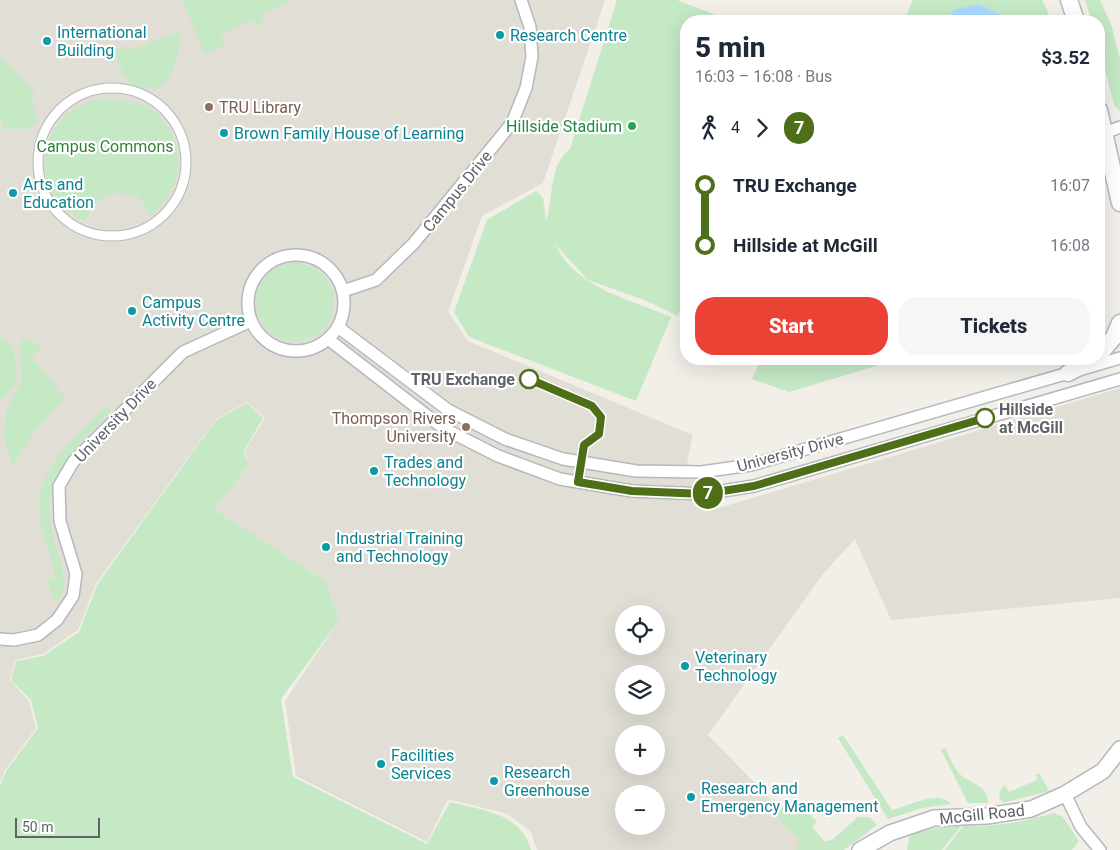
<!DOCTYPE html>
<meta charset="utf-8">
<style>
body{margin:0;font-family:Roboto,sans-serif;background:#f6f6f7;color:#1f2937;height:100vh;display:flex;flex-direction:column;font-size:19px;white-space:nowrap}
*{box-sizing:border-box;margin:0}
p{font-size:16px;color:#747a83}
.icon{flex:none;width:28px;height:28px;fill:none;stroke:currentColor;stroke-width:2;stroke-linecap:round;stroke-linejoin:round}
.map{position:relative;flex:1;overflow:hidden}
.details{position:absolute;left:680px;top:15px;width:425px;height:350px;display:flex;flex-direction:column;background:#fff;border-radius:20px;box-shadow:0 5px 20px #0002}
.details>*{flex:none}
.badge{padding:0 10px;border-radius:16px;font-size:18px;line-height:32px}
.fabs{position:absolute;left:615px;top:605px;display:grid;gap:10px}
.fabs a{display:grid;place-items:center;width:50px;height:50px;border-radius:50%;background:#fff;box-shadow:0 5px 20px #0002;font-size:25px}
.scale{position:absolute;left:15px;bottom:12px;width:85px;box-sizing:border-box;padding-left:5px;border:2px solid #5f6368;border-top:0;font-size:14px;line-height:18px;white-space:nowrap;color:#5f6368;-webkit-text-stroke:4px #fff;paint-order:stroke}
.map>.badge{position:absolute;translate:-50% -50%;box-shadow:0 0 0 2px #fff}
.legs{display:flex;align-items:center;gap:8px;height:55px;padding:0 15px;font-size:16px}
.legs p{margin-inline-start:auto}
.summary{display:flex;align-items:center;justify-content:space-between;height:85px;padding:0 15px}
h1{font-size:28px;font-weight:800;line-height:38px}
.primary-button{display:flex;gap:10px;margin-top:auto;padding:10px 15px}
.primary-button a{flex:1;height:58px;border-radius:20px;background:#ea4335;color:#fff;font-size:20px;font-weight:800;line-height:58px;text-align:center}
.primary-button a+a{background:#f6f6f7;color:#1f2937}
ul{padding:0 15px;list-style:none}
li{display:flex;align-items:center;gap:18px;height:60px;font-size:19px}
li i{display:grid;place-items:center;width:8px;height:100%;margin:0 6px;background:currentColor}
li i::after{content:'';width:12px;height:12px;margin:-6px;border:4px solid;border-radius:50%;background:#fff}
li p{margin-inline-start:auto}
li:first-child i{background:linear-gradient(#0000 50%,currentColor 0)}
li:last-child i{background:linear-gradient(currentColor 50%,#0000 0)}
.map>svg:first-child{display:block}
.education{fill:#e1ded6;fill-rule:evenodd}
.green{fill:#c5e8c5}
.water{fill:#aadaff}
.lines{fill:none;stroke-linecap:round;stroke-linejoin:round}
.pedestrian-casing{stroke:#b5b8bc;stroke-width:11}
.minor-casing{stroke:#b5b8bc;stroke-width:14}
.tertiary-casing{stroke:#b5b8bc;stroke-width:18}
.secondary-casing{stroke:#b6babf;stroke-width:19}
.pedestrian{stroke:#fff;stroke-width:9}
.minor{stroke:#fff;stroke-width:11}
.tertiary{stroke:#fff;stroke-width:15}
.secondary{stroke:#fff;stroke-width:16}
.line-1-casing{stroke:#fff;stroke-width:11}
.line-1{stroke:#4f6e18;stroke-width:8}
.culture-dot{fill:#0f9aa8;stroke:#fff;stroke-width:2}
.education-dot{fill:#8d6e63;stroke:#fff;stroke-width:2}
.leisure-dot{fill:#2e9e5b;stroke:#fff;stroke-width:2}
.stop-1-dot{fill:#fff;stroke:#4f6e18;stroke-width:2.5}
.labels{text-anchor:middle;stroke-width:4.5;stroke-linejoin:round;paint-order:stroke}
.culture-label{font-size:16px;fill:#0d838f;stroke:#fff;text-anchor:start}
.education-label{font-size:16px;fill:#785e54;stroke:#fff;text-anchor:start}
.leisure-label{font-size:16px;fill:#27864d;stroke:#fff;text-anchor:end}
.park-label{font-size:16px;fill:#348238;stroke:#fff}
.street-label{font-size:16px;fill:#5f6368;stroke:#fff}
.stop-label{font-size:16px;font-weight:bold;fill:#5f6368;stroke:#fff;text-anchor:end}
</style>
<div class="map">
<svg width="1120" height="850" viewBox="0 0 1120 850">
<rect width="100%" height="100%" fill="#f1efe8"/>
<path class="education" d="M0 0H605L543 183 482 216 448 312 468 341 693 435 687 461 719 508 1120 388V598L891 620 855 539 822 575 708 735 820 850H537L531 832 508 814 448 799 427 842 296 776 285 701 339 620 325 581 214 509 249 465 244 452 265 418 247 402 216 419 96 584 78 630 43 654 15 660 10 680 29 701 36 728 5 770 0 783ZM624 614H656V646H624ZM624 674H656V706H624ZM624 734H656V766H624ZM624 794H656V826H624Z"/>
<g class="green">
<path d="M182 0H292L260 15 264 23 256 26 252 19 221 34 225 44 205 54Z"/>
<path d="M617 0H677L731 21H686V302L682 305 678 316 644 300 588 280 555 244C575 288 629 299 671 317L636 401 469 337 454 312 487 220 536 191 543 198 546 221C554 198 548 166 570 149Z"/>
<path d="M913 0H1042L1052 21H904Z"/>
<path d="M1085 0H1100L1111 24 1120 59V112L1114 105 1099 45V21H1092Z"/>
<path d="M176 33 180 34 181 38C176 64 176 74 154 91L148 84 143 90 127 84 129 77 122 76V67L117 66V58L112 57 111 49H133Z"/>
<path d="M0 56 35 93 31 98 35 103 32 106 36 111 35 115 39 120 28 129H4L0 118Z"/>
<path d="M92 100C110 100 129 98 145 106 189 129 187 188 151 216L138 196C108 189 99 194 84 221 77 217 67 212 61 206 38 183 40 142 63 118 71 110 82 105 92 100Z"/>
<circle cx="295" cy="302" r="39"/>
<path d="M0 336 10 342 13 349 17 372 15 384 0 402Z"/>
<path d="M22 340H31L41 347 31 357 65 398 35 431 13 466 3 433 6 423 7 409 22 380 19 346Z"/>
<path d="M761 359H899L789 392 752 379Z"/>
<path d="M247 403 263 418 243 452 249 465 214 509 325 581 339 620 281 699 293 777 427 844 450 802C484 811 520 812 531 850H0V786L6 771 38 728 31 700 11 680 16 661 43 656 79 632 97 585 216 420Z"/>
<path d="M107 406 111 412C72 453 36 480 55 543 61 560 67 580 61 598L56 601 54 600 47 580 48 577 54 580 55 576C51 556 40 529 39 509 37 465 80 434 107 406Z"/>
<path d="M843 735 892 810C909 806 938 789 951 804L922 808 888 819 838 738Z"/>
<path d="M945 748C949 756 953 766 959 773 966 783 988 783 988 803H968L941 750Z"/>
<path d="M1036 774H1040L1049 791 1003 803 999 796 1000 790 1005 785 1009 792 1037 780Z"/>
<path d="M798 800 817 822 812 827 824 841 832 840 858 817H870L877 825 844 850H798L795 848 801 842 775 816 786 803 790 808Z"/>
<path d="M1054 813 1063 817 1079 841 1072 850H945L963 826C995 827 1023 822 1054 813Z"/>
<path d="M948 826H961L942 850H907L909 837 918 831Z"/>
</g>
<path class="water" d="M979 4 1012 21H947L953 10Z"/>
<g class="lines">
<defs>
<circle id="pedestrian" cx="112" cy="162" r="74"/>
<g id="minor">
<path d="M1105 133 1120 127"/>
<circle cx="296" cy="303" r="48"/>
<path d="M343 291 376 280 414 243 512 123 526 88 532 57 530 27 521 0"/>
<path d="M338 327 448 410 505 439 563 459 636 471 701 472 751 465 1120 358"/>
<path d="M328 339 443 428 498 456 560 479 632 491 703 494 754 486 1120 379"/>
<path d="M0 639 14 640 38 635 57 620 73 596 76 574 60 521 59 486 73 462 183 352 251 321"/>
<path d="M1065 794 1081 827 1100 850"/>
</g>
<path id="tertiary" d="M860 850 890 833 934 818 987 816 1031 809 1065 794 1103 771 1120 749"/>
<g id="secondary">
<path d="M1069 0 1076 21"/>
<path d="M1099 110 1120 203"/>
<path d="M1099 355 1114 337 1120 323"/>
<path d="M1068 373 1095 359"/>
</g>
</defs>
<use href="#pedestrian" class="pedestrian-casing"/>
<use href="#minor" class="minor-casing"/>
<use href="#tertiary" class="tertiary-casing"/>
<use href="#secondary" class="secondary-casing"/>
<use href="#pedestrian" class="pedestrian"/>
<use href="#minor" class="minor"/>
<use href="#tertiary" class="tertiary"/>
<use href="#secondary" class="secondary"/>
</g>
<g class="lines">
<defs>
<path id="line-1" d="M529 379 592 406 601 417 599 434 584 445 578 482 632 491 704 494 754 486 985 418"/>
</defs>
<use href="#line-1" class="line-1-casing"/>
<use href="#line-1" class="line-1"/>
</g>
<g class="culture-dot">
<circle cx="500" cy="35" r="5"/>
<circle cx="47" cy="41" r="5"/>
<circle cx="224" cy="133" r="5"/>
<circle cx="13" cy="193" r="5"/>
<circle cx="132" cy="311" r="5"/>
<circle cx="374" cy="471" r="5"/>
<circle cx="326" cy="547" r="5"/>
<circle cx="685" cy="666" r="5"/>
<circle cx="381" cy="764" r="5"/>
<circle cx="494" cy="781" r="5"/>
<circle cx="691" cy="797" r="5"/>
</g>
<g class="education-dot">
<circle cx="209" cy="107" r="5"/>
<circle cx="466" cy="427" r="5"/>
</g>
<circle class="leisure-dot" cx="632" cy="126" r="5"/>
<g class="stop-1-dot">
<circle cx="529" cy="379" r="9"/>
<circle cx="985" cy="418" r="9"/>
</g>
<g class="labels">
<g class="culture-label">
<text x="57" y="38">International<tspan x="57" dy="18">Building</tspan></text>
<text x="510" y="41">Research Centre</text>
<text x="234" y="139">Brown Family House of Learning</text>
<text x="23" y="190">Arts and<tspan x="23" dy="18">Education</tspan></text>
<text x="142" y="308">Campus<tspan x="142" dy="18">Activity Centre</tspan></text>
<text x="384" y="468">Trades and<tspan x="384" dy="18">Technology</tspan></text>
<text x="336" y="544">Industrial Training<tspan x="336" dy="18">and Technology</tspan></text>
<text x="695" y="663">Veterinary<tspan x="695" dy="18">Technology</tspan></text>
<text x="391" y="761">Facilities<tspan x="391" dy="18">Services</tspan></text>
<text x="504" y="778">Research<tspan x="504" dy="18">Greenhouse</tspan></text>
<text x="701" y="794">Research and<tspan x="701" dy="18">Emergency Management</tspan></text>
</g>
<g class="education-label">
<text x="219" y="113">TRU Library</text>
<text x="456" y="424" text-anchor="end">Thompson Rivers<tspan x="456" dy="18">University</tspan></text>
</g>
<g class="leisure-label">
<text x="622" y="132">Hillside Stadium</text>
</g>
<g class="park-label">
<text x="105" y="152">Campus Commons</text>
</g>
<g class="street-label">
<text transform="translate(457 191) rotate(-51)" y="6">Campus Drive</text>
<text transform="translate(115 420) rotate(-46)" y="6">University Drive</text>
<text transform="translate(790 452) rotate(-15)" y="6">University Drive</text>
<text transform="translate(982 814) rotate(-6)" y="6">McGill Road</text>
</g>
<g class="stop-label">
<text x="515" y="385">TRU Exchange</text>
<text x="999" y="415" text-anchor="start">Hillside<tspan x="999" dy="18">at McGill</tspan></text>
</g>
</g>
</svg>
<div class="fabs">
<a><svg class="icon" aria-label="locate" viewBox="0 0 24 24"><circle cx="12" cy="12" r="6"/><path d="M12 2v4M12 18v4M2 12h4M18 12h4"/></svg></a>
<a><svg class="icon" aria-label="layers" viewBox="0 0 24 24"><path d="M12 4l9 5-9 5-9-5zM3 14l9 5 9-5"/></svg></a>
<a>+</a>
<a>−</a>
</div>
<div class="scale">50 m</div>
<b class="badge" style="left:708px;top:493px;background:#4f6e18;color:#fff">7</b>
<section class="details">
<div class="summary"><div><h1>5 min</h1><p>16:03 – 16:08 · Bus</p></div><b>$3.52</b></div>
<div class="legs"><svg class="icon" aria-label="walk" viewBox="0 0 24 24"><circle cx="13" cy="4" r="2"/><path d="M13 8l-2 6 4 7M11 14l-3 7M7 12l3-4h3l4 4"/></svg>4<svg class="icon" aria-label="forward" viewBox="0 0 24 24"><path d="M9 5l7 7-7 7"/></svg><b class="badge" style="background:#4f6e18;color:#fff">7</b></div>
<ul>
<li><i style="color:#4f6e18"></i><b>TRU Exchange</b><p>16:07</p></li>
<li><i style="color:#4f6e18"></i><b>Hillside at McGill</b><p>16:08</p></li>
</ul>
<div class="primary-button"><a>Start</a><a>Tickets</a></div>
</section>
</div>
